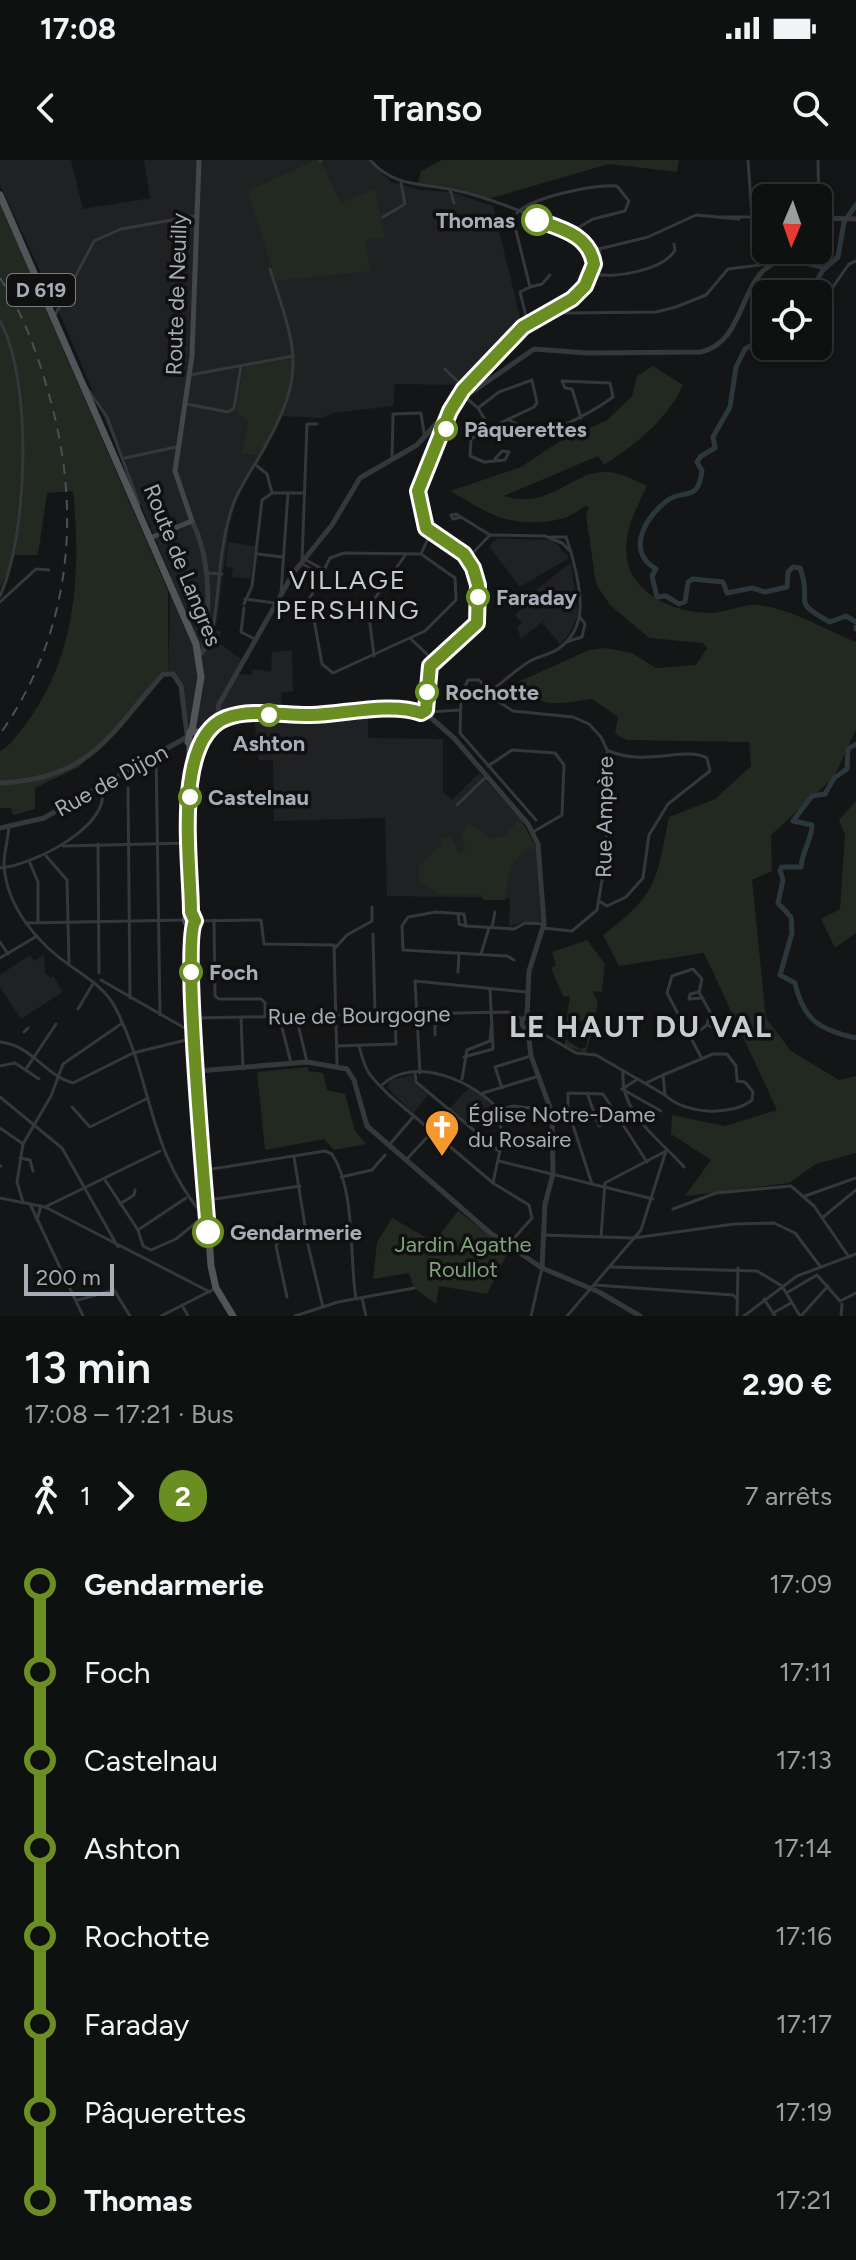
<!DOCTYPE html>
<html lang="fr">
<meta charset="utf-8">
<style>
body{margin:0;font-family:Figtree,sans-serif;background:#1d1e1e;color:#f1f3f6;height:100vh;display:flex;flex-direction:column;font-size:30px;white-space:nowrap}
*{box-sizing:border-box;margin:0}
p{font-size:26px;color:#9b9d9f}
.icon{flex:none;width:44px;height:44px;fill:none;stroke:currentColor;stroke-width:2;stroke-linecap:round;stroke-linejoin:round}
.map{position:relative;height:1156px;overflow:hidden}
.drawer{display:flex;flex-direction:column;background:#0f1010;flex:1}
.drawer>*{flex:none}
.badge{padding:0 16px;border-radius:26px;font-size:28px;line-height:52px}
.needle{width:52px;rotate:182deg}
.fabs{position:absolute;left:752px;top:24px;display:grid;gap:16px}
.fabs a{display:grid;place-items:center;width:80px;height:80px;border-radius:12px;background:#0f1010;box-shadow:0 4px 12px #0003,0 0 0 2px #2f3030;font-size:40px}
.scale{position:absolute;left:24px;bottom:20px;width:90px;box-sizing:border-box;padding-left:8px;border:4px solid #a6adb7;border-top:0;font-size:22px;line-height:28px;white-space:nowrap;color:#a6adb7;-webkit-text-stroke:6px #101011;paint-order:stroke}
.map>.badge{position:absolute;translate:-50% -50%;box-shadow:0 0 0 4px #fff}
.legs{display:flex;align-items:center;gap:12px;height:88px;padding:0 24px;font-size:26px}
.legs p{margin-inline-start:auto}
.summary{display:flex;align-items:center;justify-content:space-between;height:136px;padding:0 24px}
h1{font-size:44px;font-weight:600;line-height:60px}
ul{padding:0 24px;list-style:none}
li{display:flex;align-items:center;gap:28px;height:88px;font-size:30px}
li i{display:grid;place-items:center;width:12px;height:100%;margin:0 10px;background:currentColor}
li i::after{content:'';width:20px;height:20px;margin:-10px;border:6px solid;border-radius:50%;background:#0f1010}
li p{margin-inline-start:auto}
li:first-child i{background:linear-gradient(#0000 50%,currentColor 0)}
li:last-child i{background:linear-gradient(currentColor 50%,#0000 0)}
.status{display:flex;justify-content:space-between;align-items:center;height:56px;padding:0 40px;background:#0f1010;direction:ltr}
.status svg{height:22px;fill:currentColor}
header{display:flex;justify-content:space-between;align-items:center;height:104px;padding:0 24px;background:#0f1010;font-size:36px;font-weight:600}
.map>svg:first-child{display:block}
.built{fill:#202123}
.green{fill:#212921}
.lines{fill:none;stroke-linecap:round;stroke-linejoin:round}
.river{stroke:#2c373c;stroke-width:5}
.minor{stroke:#35373b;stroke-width:3}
.tertiary{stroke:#35373b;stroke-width:5}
.secondary{stroke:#43464b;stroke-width:5}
.primary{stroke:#51555a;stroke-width:7}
.rail{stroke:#4c4f54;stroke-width:2;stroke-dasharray:10 8;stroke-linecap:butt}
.line-1-casing{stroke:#fff;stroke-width:18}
.line-1{stroke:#6b8e23;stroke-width:12}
.stop-1-dot{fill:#fff;stroke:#6b8e23;stroke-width:4}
.labels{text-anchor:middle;stroke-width:7;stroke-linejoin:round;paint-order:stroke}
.shield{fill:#101011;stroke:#797e85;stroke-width:2}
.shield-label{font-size:20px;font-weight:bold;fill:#a6adb7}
.stop-label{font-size:22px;font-weight:bold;fill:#a6adb7;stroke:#101011;text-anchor:start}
.street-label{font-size:22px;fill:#a6adb7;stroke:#101011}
.poi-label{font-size:22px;fill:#a6adb7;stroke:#101011;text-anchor:start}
.park-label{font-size:22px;fill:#7fa27d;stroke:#101011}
.quarter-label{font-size:26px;letter-spacing:2px;fill:#c7ccd3;stroke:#101011}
.district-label{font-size:30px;font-weight:bold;letter-spacing:2px;fill:#c7ccd3;stroke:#101011}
</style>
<div class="status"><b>17:08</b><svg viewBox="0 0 49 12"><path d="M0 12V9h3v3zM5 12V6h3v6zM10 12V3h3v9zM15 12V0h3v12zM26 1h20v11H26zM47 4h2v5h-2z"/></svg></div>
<header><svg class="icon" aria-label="back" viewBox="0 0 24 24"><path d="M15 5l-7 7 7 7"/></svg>Transo<svg class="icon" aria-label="search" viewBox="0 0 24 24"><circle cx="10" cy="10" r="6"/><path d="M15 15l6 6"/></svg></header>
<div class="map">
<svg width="856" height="1156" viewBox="0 0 856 1156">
<rect width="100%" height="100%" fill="#141516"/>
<g class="built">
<path d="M0 0H71L83 49 150 38 144 0H368L391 22 421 30 452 32 493 46 522 165 462 225 395 224 393 246 333 253 322 258 280 256 248 262 241 293 259 296 236 342 229 367 216 470 221 471 219 483 245 502 239 514 251 515 252 509 271 512 272 492 292 490 293 531 281 533 282 552 225 554 203 570 190 568 179 518 168 511 171 416 59 152 0 25Z"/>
<path d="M497 378 553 380 569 398 520 427 489 386Z"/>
<path d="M228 382 255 386 250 419 231 417 233 408 226 407Z"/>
<path d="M571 403 578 454 569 475 560 484 542 463 545 459 521 479 517 467 522 463 515 455 532 438 529 435Z"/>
<path d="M368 558V578L443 579V632L452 640 479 613 520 658 536 687 541 762H523L509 767 510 738 387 736 385 658 274 661 273 600H259L254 559Z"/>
<path d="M30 795 34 801 44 795 45 813 51 818 53 816 63 832 21 859 0 827V815Z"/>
<path d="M412 915 415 924 428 935 413 953 387 927 391 920Z"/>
<path d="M470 927 491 944 473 967 449 949Z"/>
</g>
<g class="green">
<path d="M315 0H320L341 43 375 29 385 78 365 80 370 111 276 121 248 31Z"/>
<path d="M442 0H679L677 12 609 4 488 39 456 28 418 23 421 11Z"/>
<path d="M0 44 168 431V511L160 513 123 561 79 607 35 628V649L13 655 11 648H0V591C11 586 17 574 25 565 77 497 81 413 73 331L47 333 38 395H15L0 428Z"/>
<path d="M287 199 292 203C294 236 274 267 259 296L241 293 248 262 236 250 244 206Z"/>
<path d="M653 206 683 225C666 261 636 284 604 305L598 296 504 336C551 350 572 311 605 312 620 312 634 320 647 326 639 343 630 359 627 378 619 428 667 452 710 453 726 453 740 444 758 445 790 448 826 470 856 482V570L834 617 771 675 772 711 752 720 766 858 791 891 839 920 856 916V993L816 1004 789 1023 685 1036 711 1000 671 974 672 955 725 966 777 950 704 793 619 806 603 775C658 734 656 721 669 657L715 639 751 606 749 582 627 580 615 574 618 557 592 539C562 543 537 551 518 522L589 490 604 488 632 493 656 508 696 505 707 488 703 483 649 478 610 445 596 424 586 355 589 347 584 346C565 366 519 366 494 355 479 349 465 339 450 331L521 307 557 283 607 260 632 236 637 216Z"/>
<path d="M856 641V773L835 788 821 759 840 749 845 675 839 660Z"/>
<path d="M520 658 536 687C511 696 507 715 505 740H483L482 734 440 735 419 720V705L440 687 442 679 451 677 459 693 466 690 462 677 468 663 485 673V678L504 677Z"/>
<path d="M587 780 605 804 602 832 592 831 598 842 595 857 577 862 578 866 591 874 586 893 565 886V879L580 889 586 887 588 876 570 865 565 868 570 837 563 836 551 808 556 805 552 792Z"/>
<path d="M308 907V911L323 913 327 930 345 934 355 971 366 984 334 990 324 979 265 990 257 912Z"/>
<path d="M458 1051 509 1090 487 1134 439 1126 436 1144 414 1128 409 1113 373 1119 377 1082 392 1058 434 1082Z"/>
</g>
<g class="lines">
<g class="river">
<path d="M809 134 823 110 838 97 844 62 856 45"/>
<path d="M766 177 745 189 736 207 730 247 713 277 715 288 701 296 697 302 702 311C698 343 683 329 668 340 646 356 625 390 656 409L652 416 657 437 666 436 679 444 685 442 688 422 693 419 723 422 727 433 752 428 765 432 787 427 788 412 793 407 800 408C814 445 788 439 830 462L846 456 856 462"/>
<path d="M856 467V469"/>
<path d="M856 584 848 589 847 609 834 618 825 634 812 636 793 661 812 665C812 679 802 692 801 707H782L780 710 783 720 778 743 791 757 792 773 780 815 795 823C803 860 820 870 856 878"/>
</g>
<g class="minor">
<path d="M370 0C395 28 422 23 455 30 491 38 564 66 593 87"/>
<path d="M748 0 752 57"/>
<path d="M818 0 819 57"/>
<path d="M320 1 321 0"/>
<path d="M450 30 454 43"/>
<path d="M517 53C532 37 595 24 617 26L629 41 625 51 593 59 571 72"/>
<path d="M383 57 405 44 401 23"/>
<path d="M721 57H766"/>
<path d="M516 71 530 127 520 132 528 164"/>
<circle cx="595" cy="92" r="5"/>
<path d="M599 89 648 77 696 55 739 59"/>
<path d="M783 100 823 108"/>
<path d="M592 113C612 120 664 110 675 90L674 84"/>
<path d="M530 127 542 124 550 115"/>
<path d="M823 141 849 104 856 101"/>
<path d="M559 147 565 153 656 152 676 147 706 135 728 109 769 104"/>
<path d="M54 157 94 81 121 69 195 56"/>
<path d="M0 161C33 221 28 374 0 436"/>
<path d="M445 209 464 228"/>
<path d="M190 215 293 196"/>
<path d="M85 225 107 257 139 344"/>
<path d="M466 227C479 207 503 182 522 168 557 142 584 144 597 96"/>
<path d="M465 237 478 248 490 268 471 279 470 296 484 302 505 300 509 292 502 291 495 299"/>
<path d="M187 244 228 252 234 248 241 206"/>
<path d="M478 248 499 232 532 220 537 243 534 247 490 268"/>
<path d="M509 260 539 276C566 265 590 254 613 237L610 223 562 221 565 228 572 229 581 258"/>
<path d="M125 298 176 287"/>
<path d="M392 299 393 254 421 253 424 273"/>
<path d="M257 306 267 314 272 333"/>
<path d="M272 333H302"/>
<path d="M461 357 453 359 451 355 456 354 490 375"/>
<path d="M551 377H566L571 392"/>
<path d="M344 393 421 394 455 418 456 440 425 471 333 513 322 504 310 438 330 398Z"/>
<path d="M258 394 282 397"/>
<path d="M421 394 431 372"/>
<path d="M469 397 490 375 545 376 562 383 571 392C579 425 592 466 558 489 549 495 539 496 530 501 515 510 504 522 490 531"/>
<path d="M306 400 324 410"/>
<path d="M302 401 307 264H317"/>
<path d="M301 403 321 415"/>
<path d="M206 413 222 414"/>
<path d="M281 433 288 333"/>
<path d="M245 439 275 443"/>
<path d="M0 442 36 409 49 410"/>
<path d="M244 444 252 426 262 340 272 333"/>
<path d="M244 448 241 472 255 479"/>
<path d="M411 479 434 501"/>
<path d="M566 482 582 477 585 464 580 457"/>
<path d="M205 490 211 481C220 436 218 384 234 342 242 322 257 303 267 283 308 209 294 185 270 109"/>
<path d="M374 496 368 448 406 394"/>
<path d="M426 550 432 504C443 490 463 483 474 468 480 459 478 448 478 438 477 376 420 390 417 338 416 320 445 276 450 251"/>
<path d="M429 552 460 550"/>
<path d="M156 591 160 855"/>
<path d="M488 606 512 590 555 593 564 605 562 655 533 672"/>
<path d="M128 628 130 838"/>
<path d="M457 645 486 617"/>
<path d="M536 660 460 573 461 535 468 520H479L499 542 513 551 573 557 589 564 601 577 607 590V667L606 697 597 750 572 771 543 768"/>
<path d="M9 667C8 679 4 692 4 704 6 747 38 784 72 807 89 819 107 830 116 849 153 922 147 989 203 1055"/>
<path d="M98 684 99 813"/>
<path d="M63 686 190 683"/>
<path d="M46 696 67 720 69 804"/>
<path d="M30 703 38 722V761"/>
<path d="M0 708C31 706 118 664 100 625"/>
<path d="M599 741 607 746 626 737 643 718 649 675 668 644 710 611 707 598C684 586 646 607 609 591"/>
<path d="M458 754 459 764 466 766 464 754 436 752 408 757 402 766 403 790 507 796 514 800"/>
<path d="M214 760 215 836 219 839H261L265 843V855"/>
<path d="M195 761 261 760 264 784 334 785 337 904"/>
<path d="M27 763 186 760"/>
<path d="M466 766 514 769 525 763 544 764"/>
<path d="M492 767 495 752"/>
<path d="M373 774 375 855"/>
<path d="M0 782 8 794"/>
<path d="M335 788 347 775 372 761V747"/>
<path d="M481 794 489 768"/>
<path d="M0 798 37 776"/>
<path d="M458 812 459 793"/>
<path d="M101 820 195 874"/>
<path d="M699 832 690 834 689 839 702 838"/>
<path d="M78 849 94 822"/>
<path d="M279 856 291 903"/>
<path d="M296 856 307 902"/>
<path d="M241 857 243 909"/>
<path d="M196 858 508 852 523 859"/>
<path d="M708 865 718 871 719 879"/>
<path d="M533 868 576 893 596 895 665 935"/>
<path d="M24 872 28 868"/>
<path d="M435 875V855"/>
<path d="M691 877 707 865 710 852 699 832 702 819 693 809 672 816 667 833 701 897"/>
<path d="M0 882C32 885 45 916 73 923L133 893 194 878"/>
<path d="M337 886 396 884 395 854"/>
<path d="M359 886C366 914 370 916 389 935L493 1023 529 1045 532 1058 508 1085"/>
<path d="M713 894H727L736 906 737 921 745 922 753 932 752 940C731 957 684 954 665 935L663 915Z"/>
<path d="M464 897 493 889 490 829"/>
<path d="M0 906 15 903 39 919"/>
<path d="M26 909 56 864"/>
<path d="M623 911C620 955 659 978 684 1007"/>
<path d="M415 913 416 922 500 992"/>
<path d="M420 913 415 821 526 832"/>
<path d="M462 919 467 890 490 881 492 860"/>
<path d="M646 923 663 915"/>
<path d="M382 925C414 894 475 922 499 950"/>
<path d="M502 928 495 907 531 896"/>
<path d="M622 929 661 951"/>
<path d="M622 929 638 919"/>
<path d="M483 933 539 916"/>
<path d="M587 933 599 966 617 958"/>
<path d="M0 937 62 988 118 1087"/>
<path d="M72 947 90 967 148 938"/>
<path d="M499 950 513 946 550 950"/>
<path d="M552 953 568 950"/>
<path d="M0 968 23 984"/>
<path d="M390 984 414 956"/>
<path d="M294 997 308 1085 323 1147"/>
<path d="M20 998 30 1000 33 1011"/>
<path d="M406 1000 432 972"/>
<path d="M499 1001 653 1039"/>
<path d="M0 1006H1"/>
<path d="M206 1010 325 991 332 994C356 1031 349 1096 356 1139"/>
<path d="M341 1017 372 1010 385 995"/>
<path d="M105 1020 138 1070"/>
<path d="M493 1023 502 981 499 950"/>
<path d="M592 1024 568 950V933L603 934 647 1002"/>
<path d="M805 1036 856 1018"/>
<path d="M0 1038 45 1047 210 1132"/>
<path d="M186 1038 138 1070 143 1086 151 1090 176 1079 204 1056"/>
<path d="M209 1040 300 1026"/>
<path d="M23 1042 17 1022 23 984 51 936 63 904 121 864"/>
<path d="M30 1044 83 1156"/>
<path d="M120 1044 134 1035 135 1030"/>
<path d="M45 1047 160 991"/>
<path d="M673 1049 716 1033 791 1026 814 1046 849 1097"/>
<path d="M822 1058 856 1030"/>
<path d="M37 1060 41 1046"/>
<path d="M544 1075 634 1078 734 1064 774 1063 795 1073 820 1106"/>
<path d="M601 1077 605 1023 666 991"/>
<path d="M610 1107 757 1111 782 1126 800 1156"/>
<path d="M595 1125 733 1135 737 1139"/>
<path d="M788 1132 817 1115 840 1141 856 1133"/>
<path d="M287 1137 276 1086 278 1082 306 1076"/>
<path d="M362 1138 366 1156"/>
<path d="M764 1139 775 1156"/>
<path d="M78 1140 114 1130 130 1156"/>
<path d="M182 1145 188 1156"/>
<path d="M773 1153 791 1143"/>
<path d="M161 1156 216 1128"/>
<path d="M295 1156 338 1142 414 1128"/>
<path d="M531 1156 542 1108"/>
<path d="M567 1156 641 1070 666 991"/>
<path d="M737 1156 738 1108"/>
<path d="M744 1156 797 1116 856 1094"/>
<path d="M801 1156 828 1126"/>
<path d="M841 1156 842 1144"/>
</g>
<g class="tertiary">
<path d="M818 58 856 59"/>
<path d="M465 237 534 189 587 193 701 192C739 183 739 138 761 113 770 103 782 101 790 90"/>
<path d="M192 361C211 399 211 451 202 493"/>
<circle cx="425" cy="554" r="4"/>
<path d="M429 556 454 578 528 664 538 684 544 764 529 811 527 856"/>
<path d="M221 560 218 546 294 412 332 365 360 318 417 285 470 226 472 231"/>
<path d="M202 579 218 562 235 555 337 554 394 548 421 553"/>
<path d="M0 623C91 619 109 575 163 514H173L181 526 187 574"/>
<path d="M0 668 44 658 187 577"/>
<circle cx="528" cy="863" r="6"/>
<path d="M528 871 531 896 552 953 553 1014 545 1044 542 1108"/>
<path d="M198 911 307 902 347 909 354 920 367 966 489 1072 542 1108 599 1132 640 1156"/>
</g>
<path class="secondary" d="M150 378 192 361 175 311 192 196 199 0"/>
<g class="primary">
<path d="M0 35 196 484 201 517 192 571"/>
<path d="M190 584 192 756"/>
<path d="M194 595 201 577 197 572H190L188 582 198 584"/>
<circle cx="190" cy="760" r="4.5"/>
<path d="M192 764 191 813 211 1106 216 1128 233 1156"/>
</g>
<path class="rail" d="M0 118C25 157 39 198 51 242 82 357 70 475 0 574"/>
</g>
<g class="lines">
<defs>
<path id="line-1" d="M208 1072C205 1030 182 781 195 761L191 752C191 704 172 579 226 558 251 548 286 556 312 555 344 554 392 542 421 553L426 550 430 506 477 463 478 425 473 408 464 394 426 368 418 331 450 251 463 230 523 167 572 139 585 126 594 104C589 75 562 69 537 60"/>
</defs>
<use href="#line-1" class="line-1-casing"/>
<use href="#line-1" class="line-1"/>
</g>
<defs>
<symbol id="church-pin" viewBox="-11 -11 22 30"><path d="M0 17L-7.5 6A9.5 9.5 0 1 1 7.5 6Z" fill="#f5992e" stroke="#101011"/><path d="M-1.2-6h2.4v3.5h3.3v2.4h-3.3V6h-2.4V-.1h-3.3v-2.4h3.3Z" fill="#fff"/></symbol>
</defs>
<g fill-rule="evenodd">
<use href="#church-pin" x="422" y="947" width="40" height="54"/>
</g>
<g class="stop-1-dot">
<circle cx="537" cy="60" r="14"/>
<circle cx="446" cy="269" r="10"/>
<circle cx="478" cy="437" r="10"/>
<circle cx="427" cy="532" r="10"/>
<circle cx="269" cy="555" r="10"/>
<circle cx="190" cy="637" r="10"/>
<circle cx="191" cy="812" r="10"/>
<circle cx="208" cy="1072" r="14"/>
</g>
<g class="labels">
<rect class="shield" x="7" y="114" width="68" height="32" rx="6"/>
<g class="shield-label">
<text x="41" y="137">D 619</text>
</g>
<g class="stop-label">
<text x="515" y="68" text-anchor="end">Thomas</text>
<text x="464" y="277">Pâquerettes</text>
<text x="496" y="445">Faraday</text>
<text x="445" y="540">Rochotte</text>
<text x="269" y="591" text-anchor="middle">Ashton</text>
<text x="208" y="645">Castelnau</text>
<text x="209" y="820">Foch</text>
<text x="230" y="1080">Gendarmerie</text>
</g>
<g class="street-label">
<text transform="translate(176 134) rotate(-88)" y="8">Route de Neuilly</text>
<text transform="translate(183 405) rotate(68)" y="8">Route de Langres</text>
<text transform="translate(111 620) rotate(-29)" y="8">Rue de Dijon</text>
<text transform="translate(604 657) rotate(-89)" y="8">Rue Ampère</text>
<text transform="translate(359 855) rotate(-1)" y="8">Rue de Bourgogne</text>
</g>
<g class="poi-label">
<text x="468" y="962">Église Notre-Dame<tspan x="468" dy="25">du Rosaire</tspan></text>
</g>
<g class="park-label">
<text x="463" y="1092">Jardin Agathe<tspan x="463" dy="25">Roullot</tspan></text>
</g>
<g class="quarter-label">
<text x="348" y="429">VILLAGE<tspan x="348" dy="30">PERSHING</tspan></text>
</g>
<g class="district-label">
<text x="641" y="877">LE HAUT DU VAL</text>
</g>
</g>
</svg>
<div class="fabs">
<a><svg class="needle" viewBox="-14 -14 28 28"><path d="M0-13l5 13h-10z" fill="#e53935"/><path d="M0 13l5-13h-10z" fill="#9b9d9f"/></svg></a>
<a><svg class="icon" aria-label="locate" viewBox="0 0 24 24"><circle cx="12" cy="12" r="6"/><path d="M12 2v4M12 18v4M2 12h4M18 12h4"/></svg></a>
</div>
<div class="scale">200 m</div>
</div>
<section class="drawer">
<div class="summary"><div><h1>13 min</h1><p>17:08 – 17:21 · Bus</p></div><b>2.90 €</b></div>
<div class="legs"><svg class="icon" aria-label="walk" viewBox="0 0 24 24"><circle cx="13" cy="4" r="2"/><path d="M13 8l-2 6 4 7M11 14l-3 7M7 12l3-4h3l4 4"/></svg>1<svg class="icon" aria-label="forward" viewBox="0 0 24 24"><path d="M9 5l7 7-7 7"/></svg><b class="badge" style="background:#6b8e23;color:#fff">2</b><p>7 arrêts</p></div>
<ul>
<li><i style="color:#6b8e23"></i><b>Gendarmerie</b><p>17:09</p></li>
<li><i style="color:#6b8e23"></i><span>Foch</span><p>17:11</p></li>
<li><i style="color:#6b8e23"></i><span>Castelnau</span><p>17:13</p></li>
<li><i style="color:#6b8e23"></i><span>Ashton</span><p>17:14</p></li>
<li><i style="color:#6b8e23"></i><span>Rochotte</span><p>17:16</p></li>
<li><i style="color:#6b8e23"></i><span>Faraday</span><p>17:17</p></li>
<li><i style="color:#6b8e23"></i><span>Pâquerettes</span><p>17:19</p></li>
<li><i style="color:#6b8e23"></i><b>Thomas</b><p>17:21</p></li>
</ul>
</section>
